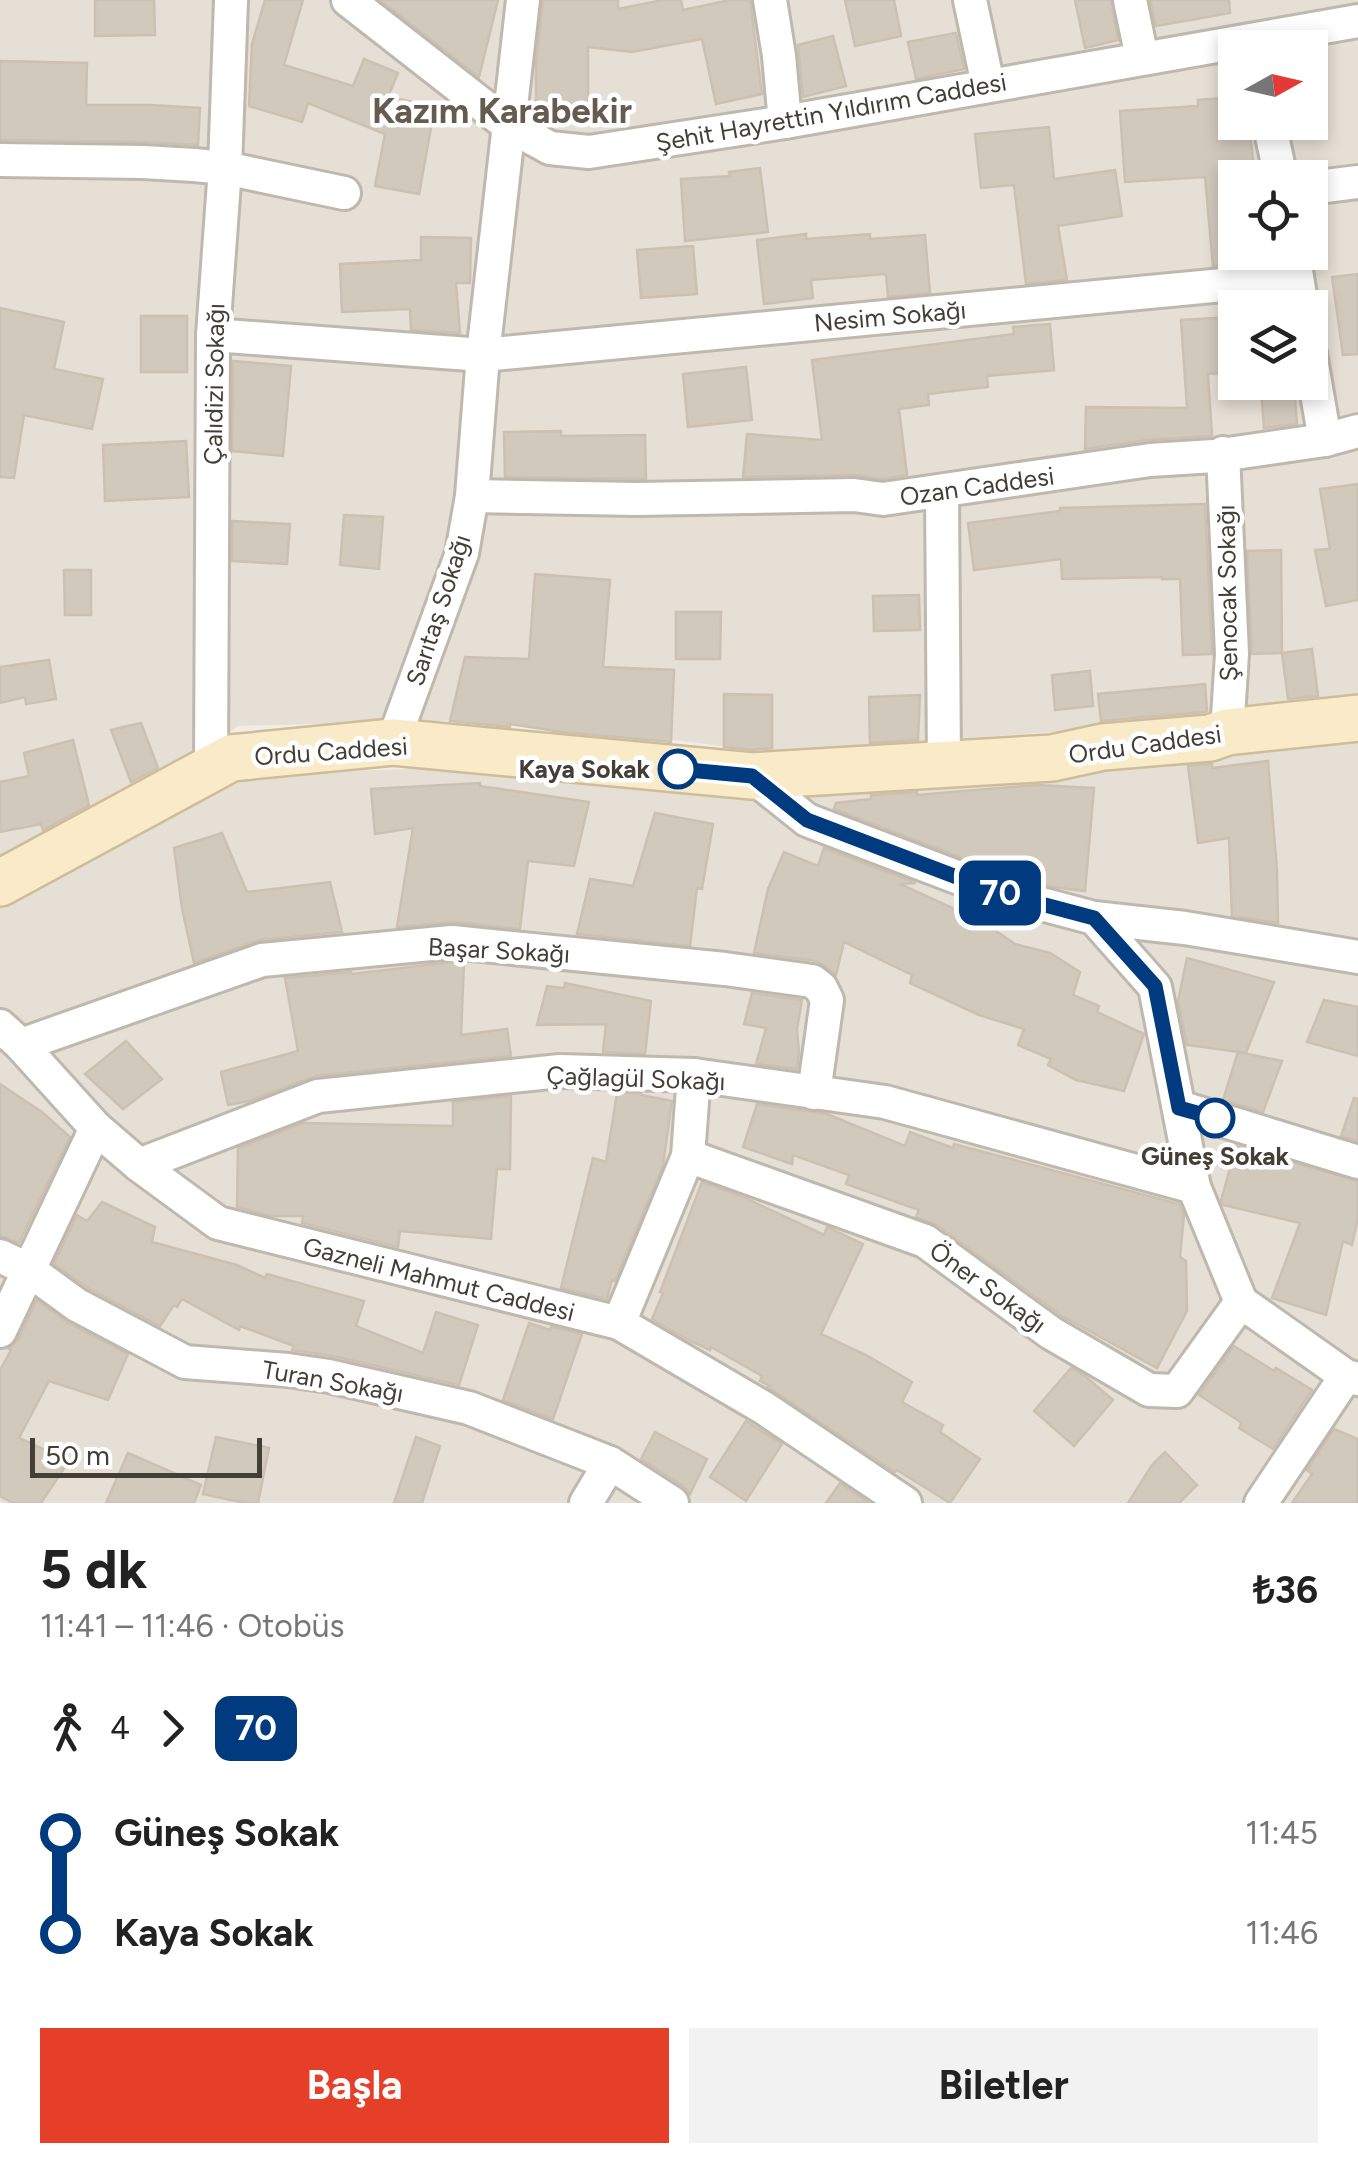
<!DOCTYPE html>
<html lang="tr">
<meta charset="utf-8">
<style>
body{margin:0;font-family:Figtree,sans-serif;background:#f2f2f2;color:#222;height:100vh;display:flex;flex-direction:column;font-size:38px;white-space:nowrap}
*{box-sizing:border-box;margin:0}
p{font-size:32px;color:#767676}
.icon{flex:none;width:55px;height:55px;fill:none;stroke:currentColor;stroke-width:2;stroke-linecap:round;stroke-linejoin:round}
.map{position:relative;height:1503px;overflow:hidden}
.sheet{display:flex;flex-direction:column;background:#fff;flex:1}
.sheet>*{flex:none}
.badge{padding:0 20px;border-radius:15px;font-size:35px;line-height:65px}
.needle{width:65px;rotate:82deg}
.controls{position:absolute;left:1218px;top:30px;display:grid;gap:20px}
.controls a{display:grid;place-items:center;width:110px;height:110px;border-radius:0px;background:#fff;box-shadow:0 5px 15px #0003;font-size:50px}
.scale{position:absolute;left:30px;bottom:25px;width:232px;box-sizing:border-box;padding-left:10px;border:5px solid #433e36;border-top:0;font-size:28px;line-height:35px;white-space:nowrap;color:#433e36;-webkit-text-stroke:8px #fff;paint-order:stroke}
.map>.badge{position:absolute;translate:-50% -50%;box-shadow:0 0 0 5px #fff}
.legs{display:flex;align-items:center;gap:15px;height:110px;padding:0 40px;font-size:32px}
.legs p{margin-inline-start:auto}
.headline{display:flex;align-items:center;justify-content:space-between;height:170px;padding:0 40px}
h1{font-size:55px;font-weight:700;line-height:75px}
.cta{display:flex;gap:20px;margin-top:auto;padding:20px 40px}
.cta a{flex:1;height:115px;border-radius:0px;background:#e53e29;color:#fff;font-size:40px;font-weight:700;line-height:115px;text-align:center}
.cta a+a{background:#f2f2f2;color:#222}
ul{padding:0 40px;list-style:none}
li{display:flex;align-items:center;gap:35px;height:100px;font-size:38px}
li i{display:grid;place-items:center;width:15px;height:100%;margin:0 12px;background:currentColor}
li i::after{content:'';width:25px;height:25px;margin:-12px;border:8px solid;border-radius:50%;background:#fff}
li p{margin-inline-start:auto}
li:first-child i{background:linear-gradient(#0000 50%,currentColor 0)}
li:last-child i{background:linear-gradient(currentColor 50%,#0000 0)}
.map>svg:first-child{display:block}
.residential{fill:#e5dfd5;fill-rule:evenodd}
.building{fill:#d2c9bd;stroke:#ccc0b1;stroke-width:2.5}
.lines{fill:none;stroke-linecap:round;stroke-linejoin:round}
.street-casing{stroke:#bfb8ad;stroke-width:38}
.secondary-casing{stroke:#cdbe99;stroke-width:50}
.street{stroke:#fff;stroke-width:32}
.secondary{stroke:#f9ebc8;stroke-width:45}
.line-1-casing{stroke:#fff;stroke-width:22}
.line-1{stroke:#003b80;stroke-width:15}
.stop-1-dot{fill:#fff;stroke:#003b80;stroke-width:5}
.labels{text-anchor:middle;stroke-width:9;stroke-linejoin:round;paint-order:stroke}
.street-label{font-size:25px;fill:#433e36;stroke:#fff}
.stop-label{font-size:25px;font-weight:bold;fill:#433e36;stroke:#fff;text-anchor:end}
.district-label{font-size:35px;font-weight:bold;fill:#655b4e;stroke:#fff}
</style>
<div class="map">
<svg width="1358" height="1503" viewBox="0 0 1358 1503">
<rect width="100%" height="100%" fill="#f1ede6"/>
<g class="residential">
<path d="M0 0H1358V701L1203 720 776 753 514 719 238 726 187 766 0 865ZM1235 48H1310V122H1235ZM1235 178H1310V252H1235ZM1235 308H1310V382H1235Z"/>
<path d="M1358 735V1503H3L0 1501V907L239 774 484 767 814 797Z"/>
</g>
<g class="building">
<path d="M95 0H154L155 35 95 36Z"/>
<path d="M265 0H303L284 65 353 86 364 59 398 73 388 97 435 106 419 194 375 186 385 134 308 103 302 122 249 106 252 44Z"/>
<path d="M380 0H498L479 77Z"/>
<path d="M543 0H618V9L663 0H681L683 10 730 0H750L762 94 716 104 702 39 632 52 588 47V122H543L536 117V64Z"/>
<path d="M845 0H894L901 36 855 46Z"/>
<path d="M1075 0H1111L1118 40 1085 48Z"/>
<path d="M1150 0H1229L1230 13 1156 26Z"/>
<path d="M956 33 964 69 916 79 908 42Z"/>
<path d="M833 36 846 86 803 97 798 45Z"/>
<path d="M0 61 87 63 86 105H150L200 108 198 145 143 142 0 140Z"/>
<path d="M1235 97V122H1249L1254 171 1235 173V264L1213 266 1205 177 1125 182 1120 111 1198 106V100Z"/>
<path d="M1049 127 1054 179 1115 170 1122 216 1058 226 1067 280 1026 284 1014 185 981 188 975 134Z"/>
<path d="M760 168 768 232 685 241 681 179 730 176 729 172Z"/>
<path d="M806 234V239L870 234V239L925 235 930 293 888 297 886 274 811 280 813 298 764 304 757 240Z"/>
<path d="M421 237 471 238 470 283H456L460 333 411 330 410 309 342 312 340 264 421 260Z"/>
<path d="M693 246 697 294 641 298 637 250Z"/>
<path d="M1358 274V354L1343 355 1332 277Z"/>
<path d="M0 308 64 322 54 369 103 379 92 429 24 415 14 478 0 477Z"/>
<rect x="141" y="316" width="46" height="56"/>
<path d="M1232 317 1235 372 1208 374 1212 436 1147 440 1085 449 1086 407 1187 408 1181 320Z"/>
<path d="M1050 324 1054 370 987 376 988 387 928 394 929 405 899 409 907 475 883 479 854 475 743 477 747 434 822 440 812 360 1014 334 1013 327Z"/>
<path d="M233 361 291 366 283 456 232 451Z"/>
<path d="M746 367 752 420 688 427 683 374Z"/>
<path d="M1294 386 1297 424 1264 428 1261 388Z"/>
<path d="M561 431V436L645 435 646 479 505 477 504 432Z"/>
<path d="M186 441 189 497 105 501 103 445Z"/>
<path d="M1358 484V600L1326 606 1315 550 1330 549 1320 489Z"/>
<path d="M1205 504 1212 654 1183 655 1180 579H1162V577L1062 579 1061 559 974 570 968 523 1060 511V508Z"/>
<path d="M344 515 383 517 379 569 340 565Z"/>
<path d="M232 521 290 524 287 564 232 561Z"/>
<path d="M1281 550 1282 653 1252 654 1247 551Z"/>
<path d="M64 570H91V615H65Z"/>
<path d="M535 574 610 580 603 667 674 670 671 742 562 732 510 724V727L450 721 465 657 529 659Z"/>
<path d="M919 595 920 630 874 631 873 596Z"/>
<path d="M676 612H721L720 659H676Z"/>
<path d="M1312 649 1318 696 1288 699 1282 653Z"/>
<path d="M49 660 56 699 26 704 25 697 0 703V667Z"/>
<path d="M1090 671 1093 706 1055 710 1052 675Z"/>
<path d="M1205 684 1207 711 1204 712 1101 721 1098 694Z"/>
<path d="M724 694 772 695V748L752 750 724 747Z"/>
<path d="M920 695 918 740 870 743 869 697Z"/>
<path d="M141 723 158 768 131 782 111 730Z"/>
<path d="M73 740 89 805 43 830 41 824 0 832V782L29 776 24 753Z"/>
<path d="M1268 761 1277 870 1278 923 1232 916 1229 838 1198 843 1188 766 1212 764V768Z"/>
<path d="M480 783V786L589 802 574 866 528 861 520 929 454 922 397 927 413 828 375 834 371 789Z"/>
<path d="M1036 785 1094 788 1085 891 1053 887 1026 879 1027 877 1002 873 834 809 836 803 871 799V795L917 792V795Z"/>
<path d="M655 813 713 824 702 889 697 888 690 946 577 934 590 879 633 886Z"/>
<path d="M222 833 247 892 330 882 342 932 260 940 194 963 182 908 174 848Z"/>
<path d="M824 848 916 883 900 884 983 922 1015 944 1050 953 1080 972 1073 995 1099 1006 1097 1012 1144 1034 1124 1091 1076 1080 1048 1065 1051 1059 1018 1045 1024 1029 979 1015 910 983 912 975 844 942 836 975 824 965 816 961 754 953 768 889 784 852 818 866Z"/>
<path d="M1187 958 1274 982 1246 1053 1187 1045 1178 1001Z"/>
<path d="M452 962 464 963 461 1035 507 1029 511 1056 316 1076 249 1101 228 1105 221 1072 298 1051 285 978 351 972 352 974Z"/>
<path d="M565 983 651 1001 645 1054 603 1052 606 1024 537 1025 547 986 564 988Z"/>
<path d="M752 993 802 1000 797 1029 799 1053 797 1069 756 1064 766 1028 744 1024Z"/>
<path d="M1324 1000 1358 1007V1056L1307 1042Z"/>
<path d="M126 1041 162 1079 123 1109 85 1074Z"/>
<path d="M1238 1052 1282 1061 1263 1112 1223 1100Z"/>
<path d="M0 1084 42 1112 70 1137 19 1243 0 1236Z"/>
<path d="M617 1093H641V1095L672 1101 663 1165 615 1281 612 1280 607 1299 561 1288 593 1158 606 1162Z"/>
<path d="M511 1096 510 1169H497L491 1239 400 1231 398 1247 302 1223 303 1216H271L237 1207 238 1148 303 1123 453 1126V1102Z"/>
<path d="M1354 1098 1358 1099V1141L1341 1136Z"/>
<path d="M757 1104 827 1114 905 1146 910 1132 953 1148 954 1144 1179 1204 1184 1215 1180 1257 1186 1261 1187 1311 1157 1368 1062 1316 937 1225 916 1217 919 1210 846 1184 849 1175 793 1155 792 1164 743 1147Z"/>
<path d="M1236 1146 1358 1181V1218L1352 1245 1343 1241 1326 1315 1272 1298 1300 1223 1223 1205 1221 1201Z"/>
<path d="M702 1182 743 1197 824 1235 827 1227 863 1244 821 1334 868 1356 912 1382 902 1402 943 1425 940 1432 980 1459 950 1503 897 1470 895 1472 768 1387 770 1386 760 1381 762 1376 711 1347 710 1350 690 1341 652 1319 663 1293 660 1292Z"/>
<path d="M102 1202 155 1227 152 1242 237 1265 265 1278 267 1274 364 1301 356 1326 423 1353 436 1312 478 1325 459 1385 333 1356 292 1350 294 1346 240 1326 239 1330 182 1299 177 1307 174 1305 160 1326 88 1288 54 1264 77 1215 87 1221Z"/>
<path d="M37 1300 68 1323 128 1354 108 1400 49 1381 19 1438 69 1461 41 1503H13L0 1496V1370L11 1350 9 1349 18 1340Z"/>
<path d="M529 1323 550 1330 551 1327 582 1334 553 1419 503 1400Z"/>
<path d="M1234 1346 1274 1371 1276 1368 1312 1390 1273 1449 1239 1428 1242 1423 1199 1395Z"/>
<path d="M1071 1368 1085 1376 1113 1400 1074 1446 1034 1411Z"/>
<path d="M746 1421 782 1444 746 1501 710 1477Z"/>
<path d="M1334 1429 1358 1439V1503H1292L1312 1474 1307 1470Z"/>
<path d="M655 1432 707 1459 690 1494 683 1486 641 1459Z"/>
<path d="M216 1437 269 1448 258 1503H245L203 1494Z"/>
<path d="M416 1437 440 1446 422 1503H394Z"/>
<path d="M1165 1452 1197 1485 1179 1503H1128L1152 1465Z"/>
<path d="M128 1453 201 1485 194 1503H106Z"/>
<path d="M840 1483 869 1503H826Z"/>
</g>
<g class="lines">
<defs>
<g id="street">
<path d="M348 0 508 125 550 148 589 152 785 122 1358 21"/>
<path d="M770 0 779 56 785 122"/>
<path d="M970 0 988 85"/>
<path d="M1130 0 1142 58"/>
<path d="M1269 122 1281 178"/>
<path d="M0 160 143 162 194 165 225 168 344 193"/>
<path d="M1310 188 1358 182"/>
<path d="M1293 252 1302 308"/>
<path d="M213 335 483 355 1297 278"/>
<path d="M1310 353 1325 440"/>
<path d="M1223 453 1232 654 1227 732"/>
<path d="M942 491 944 766"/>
<path d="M472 496 637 499 854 495 883 499 1150 460 1214 456 1325 440 1358 431"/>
<path d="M393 742 462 553 472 496 483 355 523 0"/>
<path d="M211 768 213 335 225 168 231 0"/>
<path d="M752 776 807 820 996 892 1094 918 1155 987 1194 1187 1241 1302 1346 1376 1358 1379"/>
<path d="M1094 918 1185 928 1358 957"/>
<path d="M0 1026 21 1045 96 1128 139 1165 218 1223 619 1323 764 1408 905 1503"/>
<path d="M21 1045 262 960 452 942 725 969 812 981 821 988 827 1000 814 1093"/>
<path d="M1179 1107 1358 1162"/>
<path d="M688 1156 925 1241 1051 1333 1149 1390 1177 1391 1241 1302"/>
<path d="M139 1165 318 1096 560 1071 694 1075 885 1102 1194 1187"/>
<path d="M0 1256 29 1270 77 1305 185 1362 288 1370 329 1376 469 1408 610 1463 672 1503"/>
<path d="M619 1323 688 1156 694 1075"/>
<path d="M0 1331 96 1128"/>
<path d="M586 1503 610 1463"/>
<path d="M1261 1503 1346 1376"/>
</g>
<path id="secondary" d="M0 883 231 758 393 742 752 776 1052 758 1103 747 1210 738 1227 732 1358 718"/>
</defs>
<use href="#street" class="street-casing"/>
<use href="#secondary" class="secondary-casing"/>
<use href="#street" class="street"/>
<use href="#secondary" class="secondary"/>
</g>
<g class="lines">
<defs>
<path id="line-1" d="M678 769 752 776 807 820 996 892 1094 918 1155 986 1179 1108 1215 1118"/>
</defs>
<use href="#line-1" class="line-1-casing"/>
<use href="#line-1" class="line-1"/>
</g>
<g class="stop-1-dot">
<circle cx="678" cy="769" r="18"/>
<circle cx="1215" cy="1118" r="18"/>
</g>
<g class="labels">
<g class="street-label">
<text transform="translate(831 112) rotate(-10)" y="9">Şehit Hayrettin Yıldırım Caddesi</text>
<text transform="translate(890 316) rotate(-5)" y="9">Nesim Sokağı</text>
<text transform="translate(214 384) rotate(-89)" y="9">Çalıdizi Sokağı</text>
<text transform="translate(977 486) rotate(-8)" y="9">Ozan Caddesi</text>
<text transform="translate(1227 593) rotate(-91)" y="9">Şenocak Sokağı</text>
<text transform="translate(438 610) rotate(-72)" y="9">Sarıtaş Sokağı</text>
<text transform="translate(1145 744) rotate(-8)" y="9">Ordu Caddesi</text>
<text transform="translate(331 751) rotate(-4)" y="9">Ordu Caddesi</text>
<text transform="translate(499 950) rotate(3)" y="9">Başar Sokağı</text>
<text transform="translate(636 1078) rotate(2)" y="9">Çağlagül Sokağı</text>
<text transform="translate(439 1279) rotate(14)" y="9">Gazneli Mahmut Caddesi</text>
<text transform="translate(988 1287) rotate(36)" y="9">Öner Sokağı</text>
<text transform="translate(333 1381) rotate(10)" y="9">Turan Sokağı</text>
</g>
<g class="stop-label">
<text x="650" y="778">Kaya Sokak</text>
<text x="1215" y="1165" text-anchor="middle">Güneş Sokak</text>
</g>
<g class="district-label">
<text x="502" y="123">Kazım Karabekir</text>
</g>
</g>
</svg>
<div class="controls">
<a><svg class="needle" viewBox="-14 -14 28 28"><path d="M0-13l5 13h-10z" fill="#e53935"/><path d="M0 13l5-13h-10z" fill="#767676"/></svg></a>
<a><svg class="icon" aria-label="locate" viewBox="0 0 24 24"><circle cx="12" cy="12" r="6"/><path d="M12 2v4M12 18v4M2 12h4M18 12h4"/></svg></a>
<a><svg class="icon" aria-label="layers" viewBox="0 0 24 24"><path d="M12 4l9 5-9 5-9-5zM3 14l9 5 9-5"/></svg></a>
</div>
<div class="scale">50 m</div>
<b class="badge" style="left:1000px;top:893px;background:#003b80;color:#fff">70</b>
</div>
<section class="sheet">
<div class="headline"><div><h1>5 dk</h1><p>11:41 – 11:46 · Otobüs</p></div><b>₺36</b></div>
<div class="legs"><svg class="icon" aria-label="walk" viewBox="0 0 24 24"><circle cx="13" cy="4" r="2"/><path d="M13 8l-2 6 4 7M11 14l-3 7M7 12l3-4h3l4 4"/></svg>4<svg class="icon" aria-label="forward" viewBox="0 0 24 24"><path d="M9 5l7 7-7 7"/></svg><b class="badge" style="background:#003b80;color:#fff">70</b></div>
<ul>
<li><i style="color:#003b80"></i><b>Güneş Sokak</b><p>11:45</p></li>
<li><i style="color:#003b80"></i><b>Kaya Sokak</b><p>11:46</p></li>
</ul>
<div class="cta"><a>Başla</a><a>Biletler</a></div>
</section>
